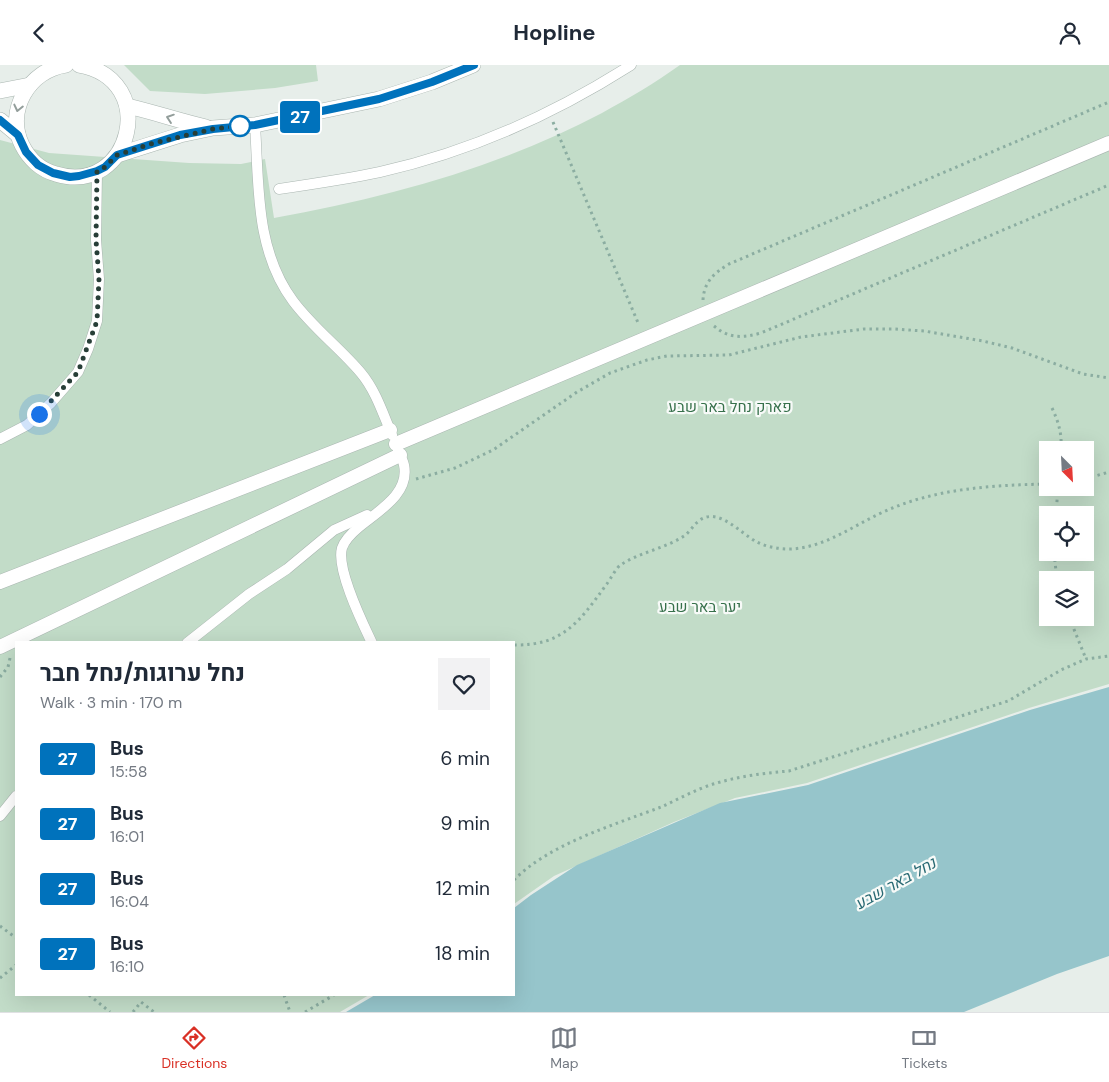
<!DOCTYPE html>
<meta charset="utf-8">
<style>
body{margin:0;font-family:"DM Sans",Heebo,sans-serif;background:#f2f2f3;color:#1f2937;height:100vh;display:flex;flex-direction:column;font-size:19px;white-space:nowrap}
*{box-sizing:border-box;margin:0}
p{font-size:16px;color:#747a83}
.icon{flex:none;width:28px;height:28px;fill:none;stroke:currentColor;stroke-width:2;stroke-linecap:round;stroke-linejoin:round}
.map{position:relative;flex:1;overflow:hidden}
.sheet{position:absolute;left:15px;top:576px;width:500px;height:355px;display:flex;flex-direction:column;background:#fff;border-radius:0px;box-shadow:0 5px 20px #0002}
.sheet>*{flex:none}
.badge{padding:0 10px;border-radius:4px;font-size:18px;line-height:32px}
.needle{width:32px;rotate:156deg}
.buttons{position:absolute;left:1039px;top:376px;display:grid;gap:10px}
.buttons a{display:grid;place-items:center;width:55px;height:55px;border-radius:0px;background:#fff;box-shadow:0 5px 20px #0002;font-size:25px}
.you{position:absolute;width:25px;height:25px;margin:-12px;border:4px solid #fff;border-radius:50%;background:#1a73e8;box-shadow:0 0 0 8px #1a73e833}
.map>.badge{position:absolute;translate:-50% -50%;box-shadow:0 0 0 2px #fff}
.round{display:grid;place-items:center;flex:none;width:52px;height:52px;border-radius:0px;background:#f2f2f3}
.overview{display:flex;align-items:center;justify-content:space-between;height:85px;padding:0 25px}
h1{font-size:24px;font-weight:700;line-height:38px}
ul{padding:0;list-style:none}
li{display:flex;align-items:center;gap:15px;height:65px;padding:0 25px}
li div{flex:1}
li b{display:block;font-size:19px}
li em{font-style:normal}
li .badge{min-width:55px;font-weight:700;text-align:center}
header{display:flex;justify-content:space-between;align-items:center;height:65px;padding:0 25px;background:#fff;font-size:22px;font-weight:700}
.menu{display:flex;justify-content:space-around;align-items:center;height:70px;border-top:1px solid #e0e1e3;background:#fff;font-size:14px;color:#747a83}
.menu a{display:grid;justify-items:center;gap:2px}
.menu .active{color:#d93025}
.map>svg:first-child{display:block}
.green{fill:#c2dcc8;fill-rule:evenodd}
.water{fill:#96c5cb}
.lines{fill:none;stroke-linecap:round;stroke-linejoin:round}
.service-casing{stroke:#aab6b1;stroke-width:11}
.pedestrian-casing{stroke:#aab6b1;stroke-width:15}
.tertiary-casing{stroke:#aab6b1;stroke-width:16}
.path{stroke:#8bada1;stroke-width:3;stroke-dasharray:2.5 4;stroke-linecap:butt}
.service{stroke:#fff;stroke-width:10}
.pedestrian{stroke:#fff;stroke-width:14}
.tertiary{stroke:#fff;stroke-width:15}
.oneway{stroke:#939e9b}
.line-casing{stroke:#fff;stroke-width:11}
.line{stroke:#0072bc;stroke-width:8}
.walk{stroke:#273e37;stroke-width:5;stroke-dasharray:0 9}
.stop-dot{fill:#fff;stroke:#0072bc;stroke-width:2.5}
.labels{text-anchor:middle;stroke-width:4.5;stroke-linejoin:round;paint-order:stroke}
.park-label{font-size:15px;fill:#36704b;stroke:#f7faf8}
.water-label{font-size:16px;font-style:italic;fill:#286973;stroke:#f7faf8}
</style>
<header><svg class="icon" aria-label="back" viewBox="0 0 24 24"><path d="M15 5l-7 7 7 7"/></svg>Hopline<svg class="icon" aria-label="person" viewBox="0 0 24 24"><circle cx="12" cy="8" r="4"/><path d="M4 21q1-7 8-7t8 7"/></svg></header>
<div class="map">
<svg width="1109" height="947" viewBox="0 0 1109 947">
<rect width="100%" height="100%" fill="#e7eeea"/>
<g class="green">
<path d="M124 0H316L318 16 275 23 205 29 150 26Z"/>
<path d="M680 0H1109V619L1029 643 807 718 735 733 674 757 554 811 514 839V578H16V930H369L340 947H0V75L49 88 189 98 241 99 265 94 274 153C389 132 498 103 602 48 629 33 655 18 680 0ZM1048 385H1085V422H1048ZM1048 450H1085V488H1048ZM1048 515H1085V552H1048Z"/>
</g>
<path class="water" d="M1109 622V891L1057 909 964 947H346L375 930H514V843L531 830 577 800 720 738 808 720 1030 645Z"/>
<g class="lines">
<defs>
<g id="service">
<path d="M255 60C259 120 255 185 293 236 313 263 340 283 361 308 376 326 383 349 392 370"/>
<path d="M279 124C313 119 347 114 380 107 470 87 554 49 631 0"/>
<path d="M0 374 27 360 51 338 78 307 88 284 97 256 99 214 96 175 97 106"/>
<path d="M187 578 249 529 287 504 334 465 367 450"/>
<path d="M372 578C362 557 336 504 342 483 345 474 353 467 359 462 378 446 410 429 404 400 403 395 400 390 398 385"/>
<path d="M0 751 16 731"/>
</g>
<g id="pedestrian">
<path d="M396 379 1109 78"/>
<path d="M0 517 390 365"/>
<path d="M0 582 400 390"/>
</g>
<g id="tertiary">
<path d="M66 0C29 5 5 46 22 80 29 94 41 105 56 109 131 132 161 14 79 0"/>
<path d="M0 26 30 20"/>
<path d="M127 41C154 47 179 56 206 62"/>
<path d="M0 55 18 70"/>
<path d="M117 90 180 70 213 63 255 60 379 34 432 17 473 0"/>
</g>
</defs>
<use href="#service" class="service-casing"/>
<use href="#pedestrian" class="pedestrian-casing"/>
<use href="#tertiary" class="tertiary-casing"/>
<g class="path">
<path d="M553 57 639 260"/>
<path d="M703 235C704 217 714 208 729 199L1109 37"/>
<path d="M714 261C729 274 743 273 761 268L1109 120"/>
<path d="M1052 343C1059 358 1062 369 1061 385"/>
<path d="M416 414 455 403 493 385 577 327 610 308 647 295 667 291 729 290 801 272 864 264H894L924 266 983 276 1012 283 1083 309 1109 313"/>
<path d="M1085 414 1109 407"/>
<path d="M1056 450 1058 422"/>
<path d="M1054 488 1057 515"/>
<path d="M1069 552 1086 594"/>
<path d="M462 578H482"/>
<path d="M514 580C563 581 580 556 606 520 611 514 616 502 622 499 641 487 666 483 684 471 690 467 694 459 700 455 719 442 741 469 757 477 767 482 778 484 790 484 828 483 860 455 895 442 943 423 996 420 1048 419"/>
<path d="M0 612 8 602 10 593"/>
<path d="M514 815C549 779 614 760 661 742 679 734 698 723 717 718 740 711 765 708 789 706L1008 636 1061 605 1086 594 1109 591"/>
<path d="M0 861 16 873"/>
<path d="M0 913 16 900"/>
<path d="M89 930 110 947"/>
<path d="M284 930 290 947"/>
<path d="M133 947 141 937 154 947"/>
<path d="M305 947 334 930"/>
</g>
<use href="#service" class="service"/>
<use href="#pedestrian" class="pedestrian"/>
<use href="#tertiary" class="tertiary"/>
</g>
<defs><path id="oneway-chevron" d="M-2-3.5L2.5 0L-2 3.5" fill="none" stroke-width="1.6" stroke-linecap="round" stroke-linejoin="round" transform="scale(1.25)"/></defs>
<g class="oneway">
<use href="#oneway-chevron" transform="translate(18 43) rotate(103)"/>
<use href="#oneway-chevron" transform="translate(170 53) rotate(-161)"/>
</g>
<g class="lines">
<defs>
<path id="line" d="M0 55 18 70 26 87 38 100 53 108 70 112 79 111 97 106 105 102 117 90 180 70 213 64 255 60 379 34 432 17 474 0"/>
</defs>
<use href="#line" class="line-casing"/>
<use href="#line" class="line"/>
<path class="walk" d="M39 349 78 307 97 256 99 214 96 175 97 106 105 102 117 90 154 78 213 64 240 61"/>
</g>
<circle class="stop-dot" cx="240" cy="61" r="10"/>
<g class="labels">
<g class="park-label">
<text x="730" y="347">פארק נחל באר שבע</text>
<text x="700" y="547">יער באר שבע</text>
</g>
<g class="water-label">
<text transform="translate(895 818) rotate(-29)" y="6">נחל באר שבע</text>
</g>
</g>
</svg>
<div class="buttons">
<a><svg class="needle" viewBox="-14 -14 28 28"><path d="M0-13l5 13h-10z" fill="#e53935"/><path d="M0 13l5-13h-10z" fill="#747a83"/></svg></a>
<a><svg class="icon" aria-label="locate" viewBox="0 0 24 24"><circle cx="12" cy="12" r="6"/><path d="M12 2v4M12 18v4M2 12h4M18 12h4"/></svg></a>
<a><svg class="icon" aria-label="layers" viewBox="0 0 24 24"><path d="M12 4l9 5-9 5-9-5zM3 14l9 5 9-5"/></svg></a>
</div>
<div class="you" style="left:39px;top:349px"></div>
<b class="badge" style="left:300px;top:52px;background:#0072bc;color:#fff">27</b>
<section class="sheet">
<div class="overview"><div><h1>נחל ערוגות/נחל חבר</h1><p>Walk · 3 min · 170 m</p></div><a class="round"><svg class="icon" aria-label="heart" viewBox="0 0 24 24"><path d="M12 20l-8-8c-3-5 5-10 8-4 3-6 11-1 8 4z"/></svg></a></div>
<ul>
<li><span class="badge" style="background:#0072bc;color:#fff">27</span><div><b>Bus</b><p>15:58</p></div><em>6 min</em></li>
<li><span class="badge" style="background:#0072bc;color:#fff">27</span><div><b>Bus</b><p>16:01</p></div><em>9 min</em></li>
<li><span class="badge" style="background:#0072bc;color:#fff">27</span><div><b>Bus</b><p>16:04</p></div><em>12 min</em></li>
<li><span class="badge" style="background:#0072bc;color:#fff">27</span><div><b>Bus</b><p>16:10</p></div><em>18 min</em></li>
</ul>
</section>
</div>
<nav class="menu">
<a class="active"><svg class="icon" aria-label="directions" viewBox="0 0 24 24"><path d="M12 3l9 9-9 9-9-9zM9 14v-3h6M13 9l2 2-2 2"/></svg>Directions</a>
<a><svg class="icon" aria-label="map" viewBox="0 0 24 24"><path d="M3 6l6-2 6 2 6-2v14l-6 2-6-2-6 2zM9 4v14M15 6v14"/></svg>Map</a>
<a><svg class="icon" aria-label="tickets" viewBox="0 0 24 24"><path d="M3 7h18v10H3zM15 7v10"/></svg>Tickets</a>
</nav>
